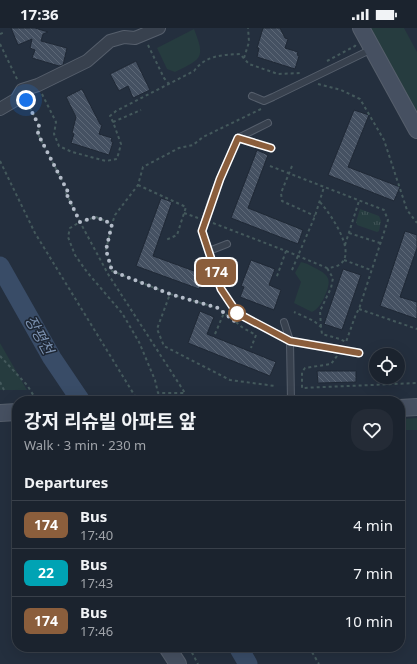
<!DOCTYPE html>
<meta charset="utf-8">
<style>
body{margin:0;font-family:"Noto Sans","Noto Sans KR",sans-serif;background:#242b36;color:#f1f3f6;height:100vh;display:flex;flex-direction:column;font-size:15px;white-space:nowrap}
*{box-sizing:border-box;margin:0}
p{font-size:13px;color:#a0a4aa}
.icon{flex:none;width:22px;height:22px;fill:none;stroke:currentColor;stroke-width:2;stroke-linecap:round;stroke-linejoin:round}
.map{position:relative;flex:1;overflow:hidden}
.details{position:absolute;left:12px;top:368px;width:393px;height:256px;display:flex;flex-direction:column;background:#1b232e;border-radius:16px;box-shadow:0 4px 16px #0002,0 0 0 1px #39404a}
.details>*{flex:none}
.badge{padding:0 8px;border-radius:6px;font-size:14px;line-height:26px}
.tools{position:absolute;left:369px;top:320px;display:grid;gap:8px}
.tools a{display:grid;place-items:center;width:36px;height:36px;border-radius:50%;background:#1b232e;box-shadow:0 4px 16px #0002,0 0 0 1px #39404a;font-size:20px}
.you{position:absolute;width:20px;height:20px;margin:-10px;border:3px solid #fff;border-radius:50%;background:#1a73e8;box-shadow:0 0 0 6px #1a73e833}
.map>.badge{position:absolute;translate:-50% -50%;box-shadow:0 0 0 2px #fff}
h2{padding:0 12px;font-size:15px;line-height:36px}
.round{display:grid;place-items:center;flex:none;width:42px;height:42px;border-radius:16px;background:#242b36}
.summary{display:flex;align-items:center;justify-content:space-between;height:68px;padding:0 12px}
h1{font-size:19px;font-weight:700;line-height:30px}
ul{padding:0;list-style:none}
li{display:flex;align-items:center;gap:12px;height:48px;padding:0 12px;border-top:1px solid #39404a}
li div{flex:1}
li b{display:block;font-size:15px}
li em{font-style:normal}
li .badge{min-width:44px;font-weight:700;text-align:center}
.status{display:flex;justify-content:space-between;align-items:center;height:28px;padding:0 20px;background:#1b232e;direction:ltr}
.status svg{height:11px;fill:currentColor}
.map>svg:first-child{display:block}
.grass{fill:url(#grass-tufts)}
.green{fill:#263c3f}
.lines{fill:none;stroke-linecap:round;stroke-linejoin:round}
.river{stroke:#394c67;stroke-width:19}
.building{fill:url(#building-back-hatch);stroke:#1f2835}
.lane-casing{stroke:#565f6c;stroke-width:8}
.street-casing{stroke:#565f6c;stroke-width:14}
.secondary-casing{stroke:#565f6c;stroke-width:18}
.path{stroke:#44595c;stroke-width:2;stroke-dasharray:3 3;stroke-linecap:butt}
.lane{stroke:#38414e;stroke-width:6}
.street{stroke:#38414e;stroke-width:12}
.secondary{stroke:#465061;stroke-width:16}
.line-casing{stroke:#fff;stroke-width:9}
.line{stroke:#8b5e3c;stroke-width:6}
.walk{stroke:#b4bcc9;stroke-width:4;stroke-dasharray:0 7.2}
.stop-dot{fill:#fff;stroke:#8b5e3c;stroke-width:2}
.labels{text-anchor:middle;stroke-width:3;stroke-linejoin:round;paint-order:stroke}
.water-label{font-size:15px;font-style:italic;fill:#7c92b1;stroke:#1d2633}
</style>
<div class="status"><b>17:36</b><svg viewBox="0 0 49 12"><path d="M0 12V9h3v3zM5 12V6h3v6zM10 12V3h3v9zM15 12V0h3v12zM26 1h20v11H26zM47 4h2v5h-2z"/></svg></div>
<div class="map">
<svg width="417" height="636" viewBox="0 0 417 636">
<defs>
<pattern id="grass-tufts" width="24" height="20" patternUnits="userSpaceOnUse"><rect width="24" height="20" fill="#263c3f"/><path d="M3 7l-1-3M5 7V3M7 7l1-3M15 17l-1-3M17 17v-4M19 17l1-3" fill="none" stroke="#435659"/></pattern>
<pattern id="building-back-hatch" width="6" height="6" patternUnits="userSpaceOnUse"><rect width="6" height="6" fill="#455162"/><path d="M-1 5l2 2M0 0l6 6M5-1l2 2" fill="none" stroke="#5d6877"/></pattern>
</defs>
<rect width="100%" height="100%" fill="#242f3e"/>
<path class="grass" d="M360 181 379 188 381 193 379 203 377 204 357 197 356 194Z"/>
<g class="green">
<path d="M370 0H404L417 24V86Z"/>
<path d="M194 1C206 31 201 31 175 44L167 41 157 20Z"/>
<path d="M301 234C306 235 310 237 315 240 332 248 331 254 324 270 321 276 318 281 312 284L294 275 301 254 295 245Z"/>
<path d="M0 315 27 362H0Z"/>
<path d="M417 390V402H400V391Z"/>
</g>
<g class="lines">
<g class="river">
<path d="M0 238 52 330 81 373"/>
<path d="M238 619 248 636"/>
</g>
</g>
<g class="building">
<path d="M11 0H35L48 4 43 6 41 13 67 20 63 37 59 38 32 30 35 22 30 20 32 11 18 17Z"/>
<path d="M263 0H280L285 10 288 11 285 20 298 24 297 27 299 28 295 41 257 29 259 20H257Z"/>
<path d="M136 33 150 62 133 70 128 58 119 63 110 46Z"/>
<path d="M82 61 100 96 102 97 99 106 112 110 111 113 113 114 109 127 71 115 74 106 72 105 76 89 66 69Z"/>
<path d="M354 82 369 87 348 139 400 159 394 173 328 147Z"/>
<path d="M257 122 268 127 248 180 303 202 298 216 231 190Z"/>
<path d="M161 170 172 174 153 228 205 247 199 261 136 238Z"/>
<path d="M405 203 417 207V220L400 269 417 274V291L380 278Z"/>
<path d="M251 232 275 241 269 257 281 262 274 282 240 269 244 259 241 258Z"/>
<path d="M343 241 361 247 342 302 324 296Z"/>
<path d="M200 283 214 289 207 306 276 334 270 348 188 315Z"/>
<path d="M317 343H356V354L318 355Z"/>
</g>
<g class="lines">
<defs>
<g id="lane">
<path d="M252 68 264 73 273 69 372 21"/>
<path d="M238 110 271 120"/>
<path d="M227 216 209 223 221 261 237 285 290 313"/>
<path d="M209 223 202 203 211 174 220 151 238 110 268 95"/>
<path d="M284 294 290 313"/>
<path d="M291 373 290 313 359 325"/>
</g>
<path id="street" d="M0 81 17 71 22 62 38 57 87 33 110 13 124 9 135 10 159 0"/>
<g id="secondary">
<path d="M361 0 417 102"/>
<path d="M400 380 417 379"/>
<path d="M0 385 17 384"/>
<path d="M167 619 178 636"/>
</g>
</defs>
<use href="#lane" class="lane-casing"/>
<use href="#street" class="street-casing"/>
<use href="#secondary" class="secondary-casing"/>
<g class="path">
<path d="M0 6 5 4"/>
<path d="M0 16 18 53"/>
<path d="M148 17 164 50 169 56"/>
<path d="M244 30 249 14 248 0"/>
<path d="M327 33 355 18 356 16"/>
<path d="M318 56 341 62 360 71 384 112 407 182 417 195"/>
<path d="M42 66 56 94 54 106 59 118 72 124 106 133 117 131 121 116 113 94 141 82"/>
<path d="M27 74 39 97 38 105 39 108 68 164 66 165 80 194 70 200 68 209 75 227 87 244 122 285 139 314 155 352 158 365H185L108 246 80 194 96 189 112 196"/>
<path d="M261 81 203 109 193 117 179 120 143 139 138 157 115 187 112 196 106 222 112 243 170 266 157 301 164 318 230 352 275 358"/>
<path d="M113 94 110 88 116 83 194 43C206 27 222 27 240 26L249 36 278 46 302 45"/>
<path d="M0 133 35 205 138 373"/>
<path d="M270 138 384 182 388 192 359 281 356 286 346 314 340 311 322 306 321 299 314 293 294 284"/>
<path d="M292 138 281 165 282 173 315 188"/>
<path d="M138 157 186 179 177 207 166 212"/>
<path d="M184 185 198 190"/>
<path d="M213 195 286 223 276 251"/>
<path d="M349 205 380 215"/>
<path d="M345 217 359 173"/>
<path d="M286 223 327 240C367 238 332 187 319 173"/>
<path d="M344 232 371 242"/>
<path d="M292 242 315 188 324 159"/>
<path d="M170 266 218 280 229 289"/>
<path d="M359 281 417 301"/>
<path d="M236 294 243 300 256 307 251 320"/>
<path d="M321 299 320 283 331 260 333 250 327 240"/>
<path d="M215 306 224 285"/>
<path d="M0 328 27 357 37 373"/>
<path d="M337 328 331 336 305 340 302 344V360L417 355"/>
<path d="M0 354 4 362"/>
<path d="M189 619 198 636"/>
<path d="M309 619 319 636"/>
</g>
<use href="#lane" class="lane"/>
<use href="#street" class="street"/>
<use href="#secondary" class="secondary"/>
</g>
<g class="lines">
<defs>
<path id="line" d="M271 120 238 110 220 151 202 203 221 261 237 285 290 313 359 325"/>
</defs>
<use href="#line" class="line-casing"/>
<use href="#line" class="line"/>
<path class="walk" d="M26 72 39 98 38 105 39 108 68 164 66 165 80 194 96 189 112 196 106 222 112 243 170 266 218 280 234 293 237 285"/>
</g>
<circle class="stop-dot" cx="237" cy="285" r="8"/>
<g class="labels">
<g class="water-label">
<text transform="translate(39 307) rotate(61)" y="5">장평천</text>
</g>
</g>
</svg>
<div class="tools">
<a><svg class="icon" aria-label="locate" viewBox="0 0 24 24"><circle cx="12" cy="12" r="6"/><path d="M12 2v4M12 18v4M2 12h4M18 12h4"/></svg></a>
</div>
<div class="you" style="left:26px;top:72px"></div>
<b class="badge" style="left:216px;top:244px;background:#8b5e3c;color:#fff">174</b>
<section class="details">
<div class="summary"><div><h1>강저 리슈빌 아파트 앞</h1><p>Walk · 3 min · 230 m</p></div><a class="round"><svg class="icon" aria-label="heart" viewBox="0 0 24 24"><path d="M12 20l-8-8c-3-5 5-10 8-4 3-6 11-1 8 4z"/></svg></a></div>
<h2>Departures</h2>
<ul>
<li><span class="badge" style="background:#8b5e3c;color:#fff">174</span><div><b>Bus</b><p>17:40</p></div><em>4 min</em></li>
<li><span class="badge" style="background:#00a3b4;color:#fff">22</span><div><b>Bus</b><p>17:43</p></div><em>7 min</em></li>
<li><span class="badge" style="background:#8b5e3c;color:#fff">174</span><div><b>Bus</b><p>17:46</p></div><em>10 min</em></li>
</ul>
</section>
</div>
